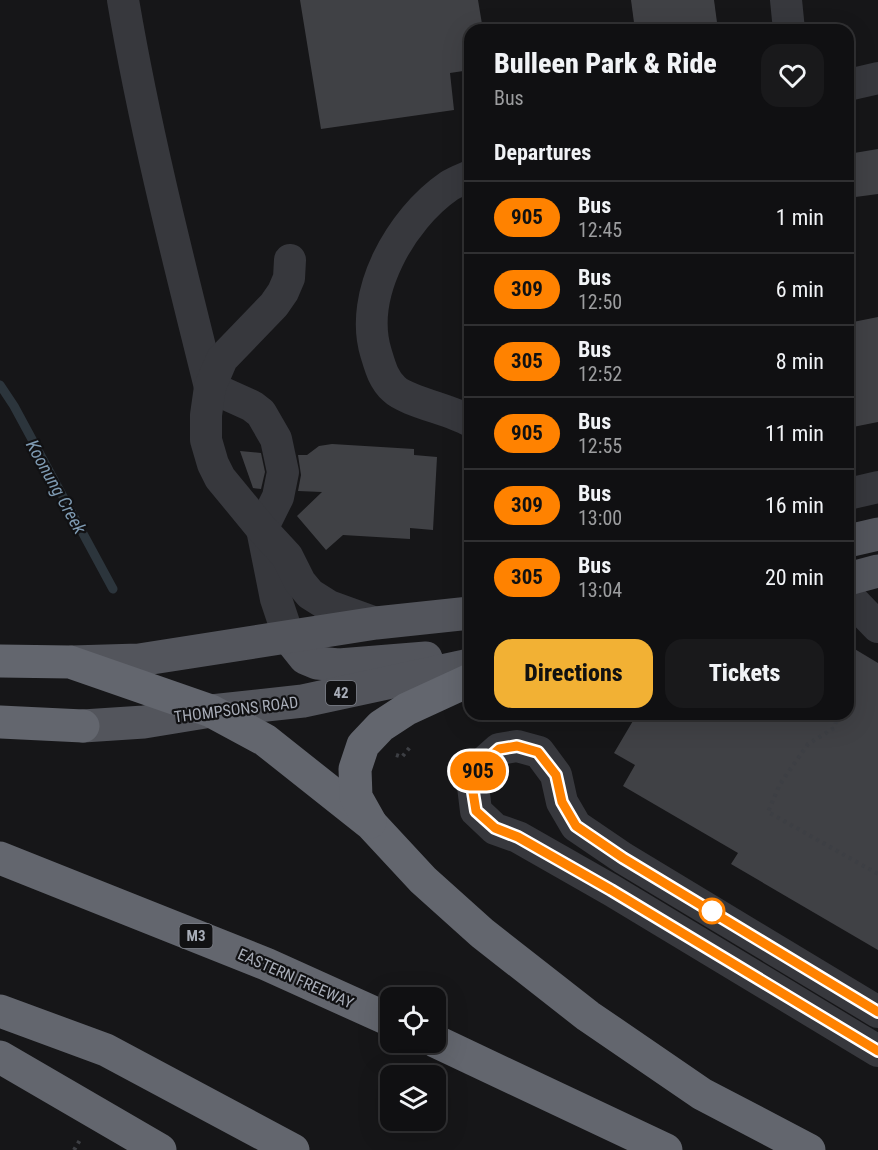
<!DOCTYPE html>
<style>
body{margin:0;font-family:"Roboto Condensed",sans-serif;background:#19191b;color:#f1f3f6;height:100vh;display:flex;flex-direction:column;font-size:22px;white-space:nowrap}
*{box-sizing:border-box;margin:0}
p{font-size:20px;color:#9c9d9f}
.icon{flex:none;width:33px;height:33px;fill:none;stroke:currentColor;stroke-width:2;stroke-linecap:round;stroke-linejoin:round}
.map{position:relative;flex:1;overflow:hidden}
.panel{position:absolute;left:464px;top:24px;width:390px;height:696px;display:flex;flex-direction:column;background:#101012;border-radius:18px;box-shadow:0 6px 24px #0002,0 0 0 2px #303032}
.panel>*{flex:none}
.badge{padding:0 12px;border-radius:20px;font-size:21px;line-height:39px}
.tools{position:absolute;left:380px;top:987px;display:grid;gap:12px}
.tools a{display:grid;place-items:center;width:66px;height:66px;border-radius:12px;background:#101012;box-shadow:0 6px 24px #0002,0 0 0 2px #303032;font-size:30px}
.map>.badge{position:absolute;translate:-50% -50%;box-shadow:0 0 0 3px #fff}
h2{padding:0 30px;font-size:22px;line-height:54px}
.round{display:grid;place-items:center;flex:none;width:63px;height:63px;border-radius:18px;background:#19191b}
.overview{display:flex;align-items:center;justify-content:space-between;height:102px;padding:0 30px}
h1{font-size:28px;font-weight:800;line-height:45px}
.cta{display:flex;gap:12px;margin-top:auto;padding:12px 30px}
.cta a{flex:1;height:69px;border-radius:18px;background:#f2b134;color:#111;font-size:24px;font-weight:800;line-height:69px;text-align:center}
.cta a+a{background:#19191b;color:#f1f3f6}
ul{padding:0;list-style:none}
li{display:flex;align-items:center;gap:18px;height:72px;padding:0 30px;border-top:2px solid #303032}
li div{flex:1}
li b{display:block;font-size:22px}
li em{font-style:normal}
li .badge{min-width:66px;font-weight:700;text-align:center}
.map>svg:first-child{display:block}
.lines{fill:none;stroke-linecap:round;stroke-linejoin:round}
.stream{stroke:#2c353c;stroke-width:9}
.building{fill:#404145}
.path{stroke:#3d3f44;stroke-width:4;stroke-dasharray:3 4.5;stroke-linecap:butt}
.minor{stroke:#37383d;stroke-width:32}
.major{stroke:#53555c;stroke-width:33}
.highway{stroke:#63666e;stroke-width:33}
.line-casing{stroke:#fff;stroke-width:14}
.line{stroke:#ff8200;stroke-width:9}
.stop-dot{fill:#fff;stroke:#ff8200;stroke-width:3}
.labels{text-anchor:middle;stroke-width:4.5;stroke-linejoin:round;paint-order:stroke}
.shield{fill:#111113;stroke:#7b7e86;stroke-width:1.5}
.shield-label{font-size:15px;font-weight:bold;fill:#a8adb8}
.street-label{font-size:16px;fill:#a8adb8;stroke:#111113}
.water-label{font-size:18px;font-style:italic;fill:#7f9bb3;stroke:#111113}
</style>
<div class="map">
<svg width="878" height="1150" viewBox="0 0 878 1150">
<rect width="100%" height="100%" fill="#161618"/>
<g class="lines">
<path class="stream" d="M0 385 14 406 113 589"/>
</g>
<g class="building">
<path d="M300 0H478L483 30H470V70L450 73 454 110 321 129Z"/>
<path d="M631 0H714L718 30H635Z"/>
<path d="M878 149V194L848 198V154Z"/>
<path d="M878 317V422L848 428V323Z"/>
<path d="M332 444 414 449V455L437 457 433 530 410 528V539L343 535 326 550 297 516 322 492 298 491 301 475 298 455H307L319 446Z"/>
<path d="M240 451 261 453 265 472 261 489 253 488Z"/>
<path d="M848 645 878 663V950L731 864 738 853 623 786 635 765 614 753 637 714H848Z"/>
</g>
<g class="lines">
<g class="path">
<path d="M839 714 834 728 808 744 780 784 768 812 878 874"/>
<path d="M396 755 402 757 410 747"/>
<path d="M74 1150 80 1140"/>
</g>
<g class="minor">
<path d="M123 0C145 130 178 259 210 387L252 406 261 413 276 439 283 472 278 497 262 529 276 599 289 638"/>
<path d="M786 0 789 30"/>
<path d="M848 85 878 78"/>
<path d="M470 176C463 179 455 182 449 186 401 219 358 294 376 353 380 366 383 379 394 389 406 401 451 410 470 421"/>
<path d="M290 260 289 278 283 292 274 305 222 359 210 387 206 415V440L213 464 220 478 262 529 287 556 300 582 310 594 329 606 376 623"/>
<path d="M848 494 878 487"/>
<path d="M848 596 878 627"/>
<path d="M878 1012 623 858 576 826 562 802 556 775 539 752 517 746 499 749 481 765 473 786 476 811 495 829 518 837 611 890 878 1051"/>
</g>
<g class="major">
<path d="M848 541 878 534"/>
<path d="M848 579 878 571"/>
<path d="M289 638 305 658 317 663 339 665 426 658"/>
<path d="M72 662 139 660 376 623 470 613"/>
<path d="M83 726 144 722 211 711 303 701 470 665"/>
</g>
<g class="highway">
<path d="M0 661 70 662 211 711 265 740 371 824 423 880 482 933 588 1016 702 1094 809 1150"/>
<path d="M0 722 83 726"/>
<path d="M370 822 356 797 355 769 363 745 381 726 407 709 470 680"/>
<path d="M0 858 266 964 390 1020"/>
<path d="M0 1011 106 1050 293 1150"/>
<path d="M435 1041 666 1150"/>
<path d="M0 1057 160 1150"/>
</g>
</g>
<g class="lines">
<defs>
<path id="line" d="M878 1012 623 858 576 826 562 802 556 775 538 752 517 746 499 749 481 765 472 786 476 811 495 828 518 837 611 890 878 1051"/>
</defs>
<use href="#line" class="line-casing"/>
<use href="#line" class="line"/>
</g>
<circle class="stop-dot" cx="712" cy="911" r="12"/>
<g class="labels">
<g class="shield">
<rect x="326" y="681" width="30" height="24" rx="4.5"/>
<rect x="179.5" y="924" width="33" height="24" rx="4.5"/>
</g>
<g class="shield-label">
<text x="341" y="698">42</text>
<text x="196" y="941">M3</text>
</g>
<g class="street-label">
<text transform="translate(236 709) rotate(-7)" y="6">THOMPSONS ROAD</text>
<text transform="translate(296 978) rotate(24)" y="6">EASTERN FREEWAY</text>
</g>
<g class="water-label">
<text transform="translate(56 487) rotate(61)" y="6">Koonung Creek</text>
</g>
</g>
</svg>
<div class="tools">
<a><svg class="icon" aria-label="locate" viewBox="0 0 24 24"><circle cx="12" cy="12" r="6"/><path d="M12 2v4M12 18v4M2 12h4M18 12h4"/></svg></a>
<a><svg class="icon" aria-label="layers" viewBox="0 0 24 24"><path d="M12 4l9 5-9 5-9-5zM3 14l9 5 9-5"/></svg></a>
</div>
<b class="badge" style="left:478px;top:771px;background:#ff8200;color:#111">905</b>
<section class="panel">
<div class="overview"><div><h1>Bulleen Park &amp; Ride</h1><p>Bus</p></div><a class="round"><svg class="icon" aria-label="heart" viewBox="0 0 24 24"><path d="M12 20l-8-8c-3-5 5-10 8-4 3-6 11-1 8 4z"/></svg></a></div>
<h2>Departures</h2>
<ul>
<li><span class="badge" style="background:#ff8200;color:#111">905</span><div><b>Bus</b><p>12:45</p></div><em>1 min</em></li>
<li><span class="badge" style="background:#ff8200;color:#111">309</span><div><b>Bus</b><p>12:50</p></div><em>6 min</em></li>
<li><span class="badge" style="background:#ff8200;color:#111">305</span><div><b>Bus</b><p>12:52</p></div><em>8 min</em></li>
<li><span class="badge" style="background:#ff8200;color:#111">905</span><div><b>Bus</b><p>12:55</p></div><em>11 min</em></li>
<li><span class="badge" style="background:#ff8200;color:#111">309</span><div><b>Bus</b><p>13:00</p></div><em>16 min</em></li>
<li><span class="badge" style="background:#ff8200;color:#111">305</span><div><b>Bus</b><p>13:04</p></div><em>20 min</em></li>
</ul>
<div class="cta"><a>Directions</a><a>Tickets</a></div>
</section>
</div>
